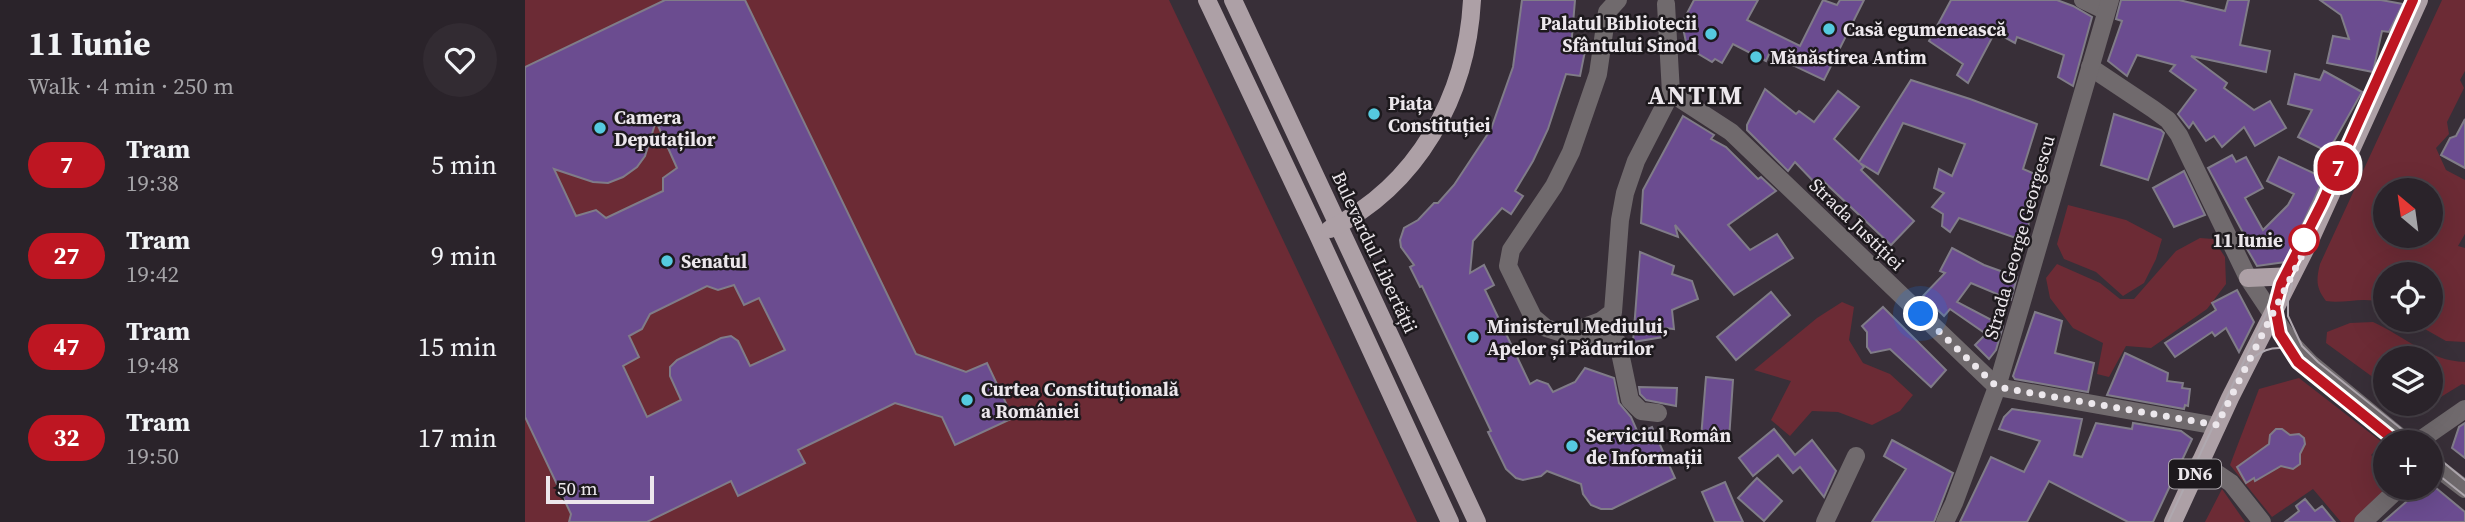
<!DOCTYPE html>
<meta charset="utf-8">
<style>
body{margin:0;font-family:"Source Serif 4",serif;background:#322b32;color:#f1f3f6;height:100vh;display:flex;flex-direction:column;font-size:26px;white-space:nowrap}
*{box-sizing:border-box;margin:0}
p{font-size:23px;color:#a5a4a8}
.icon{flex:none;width:38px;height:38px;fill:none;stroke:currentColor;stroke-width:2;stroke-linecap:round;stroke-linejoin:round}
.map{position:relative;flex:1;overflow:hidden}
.side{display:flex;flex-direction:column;background:#2a232a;width:525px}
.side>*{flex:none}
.badge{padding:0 14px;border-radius:23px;font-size:24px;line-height:46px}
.needle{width:46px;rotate:331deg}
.controls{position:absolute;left:1848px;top:178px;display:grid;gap:14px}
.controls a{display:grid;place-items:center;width:70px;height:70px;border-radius:50%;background:#2a232a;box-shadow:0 7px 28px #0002,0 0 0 2px #464047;font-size:35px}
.scale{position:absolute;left:21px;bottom:18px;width:108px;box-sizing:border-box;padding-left:7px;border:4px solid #ece7ec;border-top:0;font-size:19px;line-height:24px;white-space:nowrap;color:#ece7ec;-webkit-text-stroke:5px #1d191d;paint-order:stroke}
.you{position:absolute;width:35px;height:35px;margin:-18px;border:5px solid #fff;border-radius:50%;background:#1a73e8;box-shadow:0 0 0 10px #1a73e833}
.map>.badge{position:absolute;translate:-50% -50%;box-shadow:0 0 0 4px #fff}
.round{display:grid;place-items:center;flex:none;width:74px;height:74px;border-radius:37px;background:#322b32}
.summary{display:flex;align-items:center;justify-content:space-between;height:119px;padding:0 28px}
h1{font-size:33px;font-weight:700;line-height:52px}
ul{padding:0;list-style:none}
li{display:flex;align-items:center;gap:21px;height:91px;padding:0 28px}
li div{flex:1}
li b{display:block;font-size:26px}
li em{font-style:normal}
li .badge{min-width:77px;font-weight:700;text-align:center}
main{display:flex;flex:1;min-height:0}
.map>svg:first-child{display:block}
.green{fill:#6c2b35;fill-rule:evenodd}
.building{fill:#6b4c90;stroke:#807c88;stroke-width:2;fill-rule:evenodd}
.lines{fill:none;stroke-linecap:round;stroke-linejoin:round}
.minor{stroke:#706a6d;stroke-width:18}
.major{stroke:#ada0a6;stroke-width:18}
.tram{stroke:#afa8af;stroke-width:2}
.line-casing{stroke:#fff;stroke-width:16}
.line{stroke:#be1622;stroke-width:10}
.walk{stroke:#ece7ec;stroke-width:7;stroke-dasharray:0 12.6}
.poi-dot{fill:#55cadf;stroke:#1d191d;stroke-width:2.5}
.stop-dot{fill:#fff;stroke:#be1622;stroke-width:3.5}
.labels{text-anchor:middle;stroke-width:5;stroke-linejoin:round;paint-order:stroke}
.shield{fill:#1d191d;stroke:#aea9ae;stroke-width:2}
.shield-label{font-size:18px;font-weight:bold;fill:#ece7ec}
.poi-label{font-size:19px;font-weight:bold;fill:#ece7ec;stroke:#1d191d;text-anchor:start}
.street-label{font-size:19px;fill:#ece7ec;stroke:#1d191d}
.stop-label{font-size:19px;font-weight:bold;fill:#ece7ec;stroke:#1d191d;text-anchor:end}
.district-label{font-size:26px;font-weight:bold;letter-spacing:2px;fill:#ece7ec;stroke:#1d191d}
</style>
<main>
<section class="side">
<div class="summary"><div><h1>11 Iunie</h1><p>Walk · 4 min · 250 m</p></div><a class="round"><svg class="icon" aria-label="heart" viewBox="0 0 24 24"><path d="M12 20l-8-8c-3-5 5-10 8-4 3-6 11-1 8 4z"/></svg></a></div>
<ul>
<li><span class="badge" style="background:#be1622;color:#fff">7</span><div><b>Tram</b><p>19:38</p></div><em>5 min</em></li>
<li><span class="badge" style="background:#be1622;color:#fff">27</span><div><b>Tram</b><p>19:42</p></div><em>9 min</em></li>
<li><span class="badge" style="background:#be1622;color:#fff">47</span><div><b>Tram</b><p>19:48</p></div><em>15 min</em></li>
<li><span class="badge" style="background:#be1622;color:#fff">32</span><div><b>Tram</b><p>19:50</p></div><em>17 min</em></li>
</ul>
</section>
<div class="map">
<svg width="1940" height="522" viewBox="0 0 1940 522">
<rect width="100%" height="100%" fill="#382f38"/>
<g class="green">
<path d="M0 0H644L892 522H0Z"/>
<path d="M1917 0H1940V71L1935 80 1939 88 1922 122 1924 134 1911 148 1921 170 1940 180V234L1933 246 1940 248V342L1921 341 1884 320H1906V275H1860V304C1840 295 1822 304 1801 301 1791 288 1791 280 1795 264ZM1860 191H1906V236H1860Z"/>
<path d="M1543 205 1601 220 1637 239 1631 259 1619 283 1598 296 1571 272 1539 259 1532 244Z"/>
<path d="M1675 238 1688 239 1700 257 1701 284 1682 309 1626 348 1601 346 1584 377 1572 374 1578 343 1548 328 1525 298 1521 278 1532 264 1575 283 1595 299H1609L1651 251Z"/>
<path d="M1317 302 1329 307 1324 340 1338 363 1365 374 1388 395 1375 411 1347 425 1313 412 1287 411 1265 436 1246 420 1266 381 1229 370 1292 318Z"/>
<path d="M1848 322C1879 336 1904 361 1940 362V385L1937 384 1906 403V359H1860V386L1801 343 1802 332 1825 323Z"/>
<path d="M1774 378 1858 443 1846 455 1860 469V488H1867L1829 522H1816L1788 489 1747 517 1705 465 1734 389Z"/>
<path d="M1697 489 1720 522H1680Z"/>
</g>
<g class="building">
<path d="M140 0H220L391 354 441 372 462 363 488 418 430 445 417 417 370 403 273 450 280 463 213 496 206 481 122 522H44L46 514 0 417V67ZM131 121 152 168 138 178V191L81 218 71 210 51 216 29 169 68 182 83 183 98 177 112 167 120 156ZM209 285 219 305 234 298 260 350 225 366 213 341 206 336 196 338 152 360 145 367V376L156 400 122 417 98 366 114 357 104 336 117 329 125 314 182 286 193 290Z"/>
<path d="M997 0H1050L1046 48 1060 51 1055 76 1041 74 1023 129 1008 161 990 191 998 196 986 214 977 208 948 241 945 273 959 265 969 285 960 290 1005 384 1012 380 1023 384 1028 392 1050 382 1060 368 1089 378 1094 403 1106 417 1113 433 1127 427 1150 478 1087 509H1076L1066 505 1058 494 1056 484 1022 471 1016 476 998 480 991 478 981 469 963 432 966 431 897 286 895 287 885 267 889 265 876 247 875 240 879 228 893 220 909 203H913L929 185 966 129 988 67Z"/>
<path d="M1169 0H1233L1222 20 1275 46 1298 0 1312 5 1315 0H1339L1299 80 1244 54 1241 61 1208 44 1197 63 1190 59 1187 62 1162 47 1157 23Z"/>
<path d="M1426 0H1532L1548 6 1567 17 1548 86 1533 77 1539 55 1492 37 1490 43 1470 32 1443 83 1432 75 1438 64 1404 41Z"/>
<path d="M1596 0H1654L1700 11 1703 0H1724L1715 45 1745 51 1741 72 1666 56 1702 83 1699 88 1729 110 1745 101 1761 128 1730 146 1719 127 1697 147 1689 136 1681 141 1668 122 1664 128 1653 114 1671 90 1645 71 1650 65 1612 55 1602 76 1583 61 1597 21 1591 19Z"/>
<path d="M1795 0H1856L1878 4 1864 32 1857 31 1848 72 1802 63 1808 36 1824 39 1816 15Z"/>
<path d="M1799 71 1837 92 1803 152 1773 137 1787 110 1763 104 1770 74 1795 80Z"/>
<path d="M1386 80 1445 99 1512 124 1498 169 1517 177 1499 219 1504 220 1502 242 1434 218 1425 232 1417 226 1418 214 1407 207 1419 193 1409 188 1414 169 1427 176 1440 144 1378 123 1353 174 1335 163 1339 167 1336 170 1389 221 1366 245 1296 179 1291 184 1270 162 1263 171 1222 130V125L1240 89 1271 114 1274 111 1289 122 1313 91 1334 107 1309 139 1334 162Z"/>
<path d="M1589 114 1636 130 1639 133 1623 180 1576 165Z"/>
<path d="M1158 116 1189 135 1186 139 1201 147 1233 179 1236 177 1251 191 1203 225 1225 250 1252 234 1268 258 1209 295 1150 225 1153 237 1116 223 1118 190Z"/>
<path d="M1940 119V168L1916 155 1925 138 1931 136Z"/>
<path d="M1707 155 1711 162 1721 157 1738 188 1720 198 1738 230 1763 205 1769 194 1742 181 1754 157 1799 178 1760 262 1732 266 1718 242 1722 240 1683 168Z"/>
<path d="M1659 171 1680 215 1649 227 1628 188Z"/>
<path d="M1427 248 1459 265 1492 277 1486 300 1446 283 1432 302 1478 326 1471 350 1464 359 1450 345 1461 334 1425 309 1419 316 1398 296 1420 273 1415 271Z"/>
<path d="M1115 252 1149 266 1147 274 1167 281 1173 299 1147 310 1149 329 1140 328 1138 337 1108 342Z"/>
<path d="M1712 290 1729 322 1714 352 1701 328 1690 336 1687 332 1650 357 1640 343 1691 310 1687 303Z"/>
<path d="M1246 292 1265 315 1211 360 1192 337Z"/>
<path d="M1358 307 1421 370 1406 387 1365 349 1346 353 1342 347V332L1337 326Z"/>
<path d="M1510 312 1537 321 1530 353 1569 363 1563 392 1490 379 1488 376Z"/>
<path d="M1600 353 1643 373 1642 381 1658 383 1657 388 1665 389 1663 406 1660 405 1659 409 1582 395Z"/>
<path d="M1181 377 1208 380 1204 440 1176 438Z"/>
<path d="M1114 387 1152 388 1151 406 1121 400 1115 394Z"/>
<path d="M1487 409 1557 419 1549 455 1557 457 1571 423 1607 429 1608 423 1656 431 1667 439 1628 522H1603L1524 481 1502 522H1435L1466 457 1499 472 1515 441 1474 429 1479 417Z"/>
<path d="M1940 423V458L1927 448 1934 427Z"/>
<path d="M1249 429 1270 455 1287 440 1311 471 1299 497 1275 467 1268 473 1253 455 1228 476 1214 458Z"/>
<path d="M1751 429H1757L1765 435 1774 434 1779 438 1780 444 1775 454V464L1768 469 1756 466 1730 481 1729 478 1721 483 1712 467 1744 444 1745 435Z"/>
<path d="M1367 440 1428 473 1409 522H1347L1381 469 1359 456Z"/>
<path d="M1232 478 1257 501 1239 521 1213 498Z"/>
<path d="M1200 482 1209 503 1218 522H1190L1177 492Z"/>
<path d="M1897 488H1911L1940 512V522H1858Z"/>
<path d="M1780 499 1790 511 1797 506 1810 522H1760L1774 511 1771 506Z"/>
</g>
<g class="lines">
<g class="minor">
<path d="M1093 0 1082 12 1073 74 1046 152 1029 186 986 250 983 266 1008 317 1021 328 1040 334 1093 343 1105 400 1116 411 1133 413"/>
<path d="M1558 0 1581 11"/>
<path d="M1565 67 1628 109 1643 120 1654 135 1723 278 1767 344 1785 363 1882 443"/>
<path d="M1146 93 1206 132 1472 387 1692 426"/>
<path d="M1043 333 1076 321 1088 312 1095 220 1100 193 1111 161 1146 93 1141 4"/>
<path d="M1891 443 1940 409"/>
<path d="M1675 462 1706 483 1737 522"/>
<path d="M1906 463 1940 489"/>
<path d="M1300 522 1331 456"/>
<path d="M1420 522 1429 503 1472 387 1585 0"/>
<path d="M1838 522 1874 488"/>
</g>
<g class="major">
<path d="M682 0 793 235 925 522"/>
<path d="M708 0 952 522"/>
<path d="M805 229C893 185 942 96 947 0"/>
<path d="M1723 278 1766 276"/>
<path d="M1648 522 1705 398 1786 238 1894 0"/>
</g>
<g class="tram">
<path d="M1767 284 1763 299V316L1777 346 1793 362 1894 443"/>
<path d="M1752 297C1743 346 1786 372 1819 398 1837 413 1855 428 1873 443"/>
<path d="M1719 367C1733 351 1747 344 1768 350"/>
<path d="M1906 452 1940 480"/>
<path d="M1906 469 1940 496"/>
<path d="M1643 522 1744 308 1797 203 1888 0"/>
</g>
</g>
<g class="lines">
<defs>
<path id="line" d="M1873 443 1773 362 1755 334 1750 307 1756 284 1797 203 1888 0"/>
</defs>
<use href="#line" class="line-casing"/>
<use href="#line" class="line"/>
<path class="walk" d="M1396 314 1472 387 1692 425 1786 237 1779 240"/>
</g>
<g class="poi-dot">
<circle cx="1304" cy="29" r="7"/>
<circle cx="1186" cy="34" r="7"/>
<circle cx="1231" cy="57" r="7"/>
<circle cx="849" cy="114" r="7"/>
<circle cx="75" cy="128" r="7"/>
<circle cx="142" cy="261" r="7"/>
<circle cx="948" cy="337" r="7"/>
<circle cx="442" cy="400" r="7"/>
<circle cx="1047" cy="446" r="7"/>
</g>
<circle class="stop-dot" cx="1779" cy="240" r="14"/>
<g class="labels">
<rect class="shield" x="1644" y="459.5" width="52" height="29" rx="5"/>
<g class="shield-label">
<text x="1670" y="480">DN6</text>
</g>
<g class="poi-label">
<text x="1172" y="30" text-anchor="end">Palatul Bibliotecii<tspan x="1172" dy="22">Sfântului Sinod</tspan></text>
<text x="1318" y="36">Casă egumenească</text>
<text x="1245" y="64">Mănăstirea Antim</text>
<text x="863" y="110">Piața<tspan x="863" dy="22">Constituției</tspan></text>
<text x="89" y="124">Camera<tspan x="89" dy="22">Deputaților</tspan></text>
<text x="156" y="268">Senatul</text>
<text x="962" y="333">Ministerul Mediului,<tspan x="962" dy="22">Apelor și Pădurilor</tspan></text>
<text x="456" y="396">Curtea Constituțională<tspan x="456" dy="22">a României</tspan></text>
<text x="1061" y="442">Serviciul Român<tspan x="1061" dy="22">de Informații</tspan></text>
</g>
<g class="street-label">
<text transform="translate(1332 224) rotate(44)" y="7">Strada Justiției</text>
<text transform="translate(1494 237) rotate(-74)" y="7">Strada George Georgescu</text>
<text transform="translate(850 252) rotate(65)" y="7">Bulevardul Libertății</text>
</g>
<g class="stop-label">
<text x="1758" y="247">11 Iunie</text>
</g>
<g class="district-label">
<text x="1171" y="104">ANTIM</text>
</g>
</g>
</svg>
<div class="controls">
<a><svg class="needle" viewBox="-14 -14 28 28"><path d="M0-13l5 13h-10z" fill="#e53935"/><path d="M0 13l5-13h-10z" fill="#a5a4a8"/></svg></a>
<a><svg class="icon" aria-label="locate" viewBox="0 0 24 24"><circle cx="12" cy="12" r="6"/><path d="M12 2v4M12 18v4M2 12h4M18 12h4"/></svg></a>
<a><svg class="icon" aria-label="layers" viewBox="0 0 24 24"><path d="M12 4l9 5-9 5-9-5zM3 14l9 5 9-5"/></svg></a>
<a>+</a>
</div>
<div class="scale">50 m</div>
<div class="you" style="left:1396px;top:314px"></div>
<b class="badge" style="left:1813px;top:168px;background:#be1622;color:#fff">7</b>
</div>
</main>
